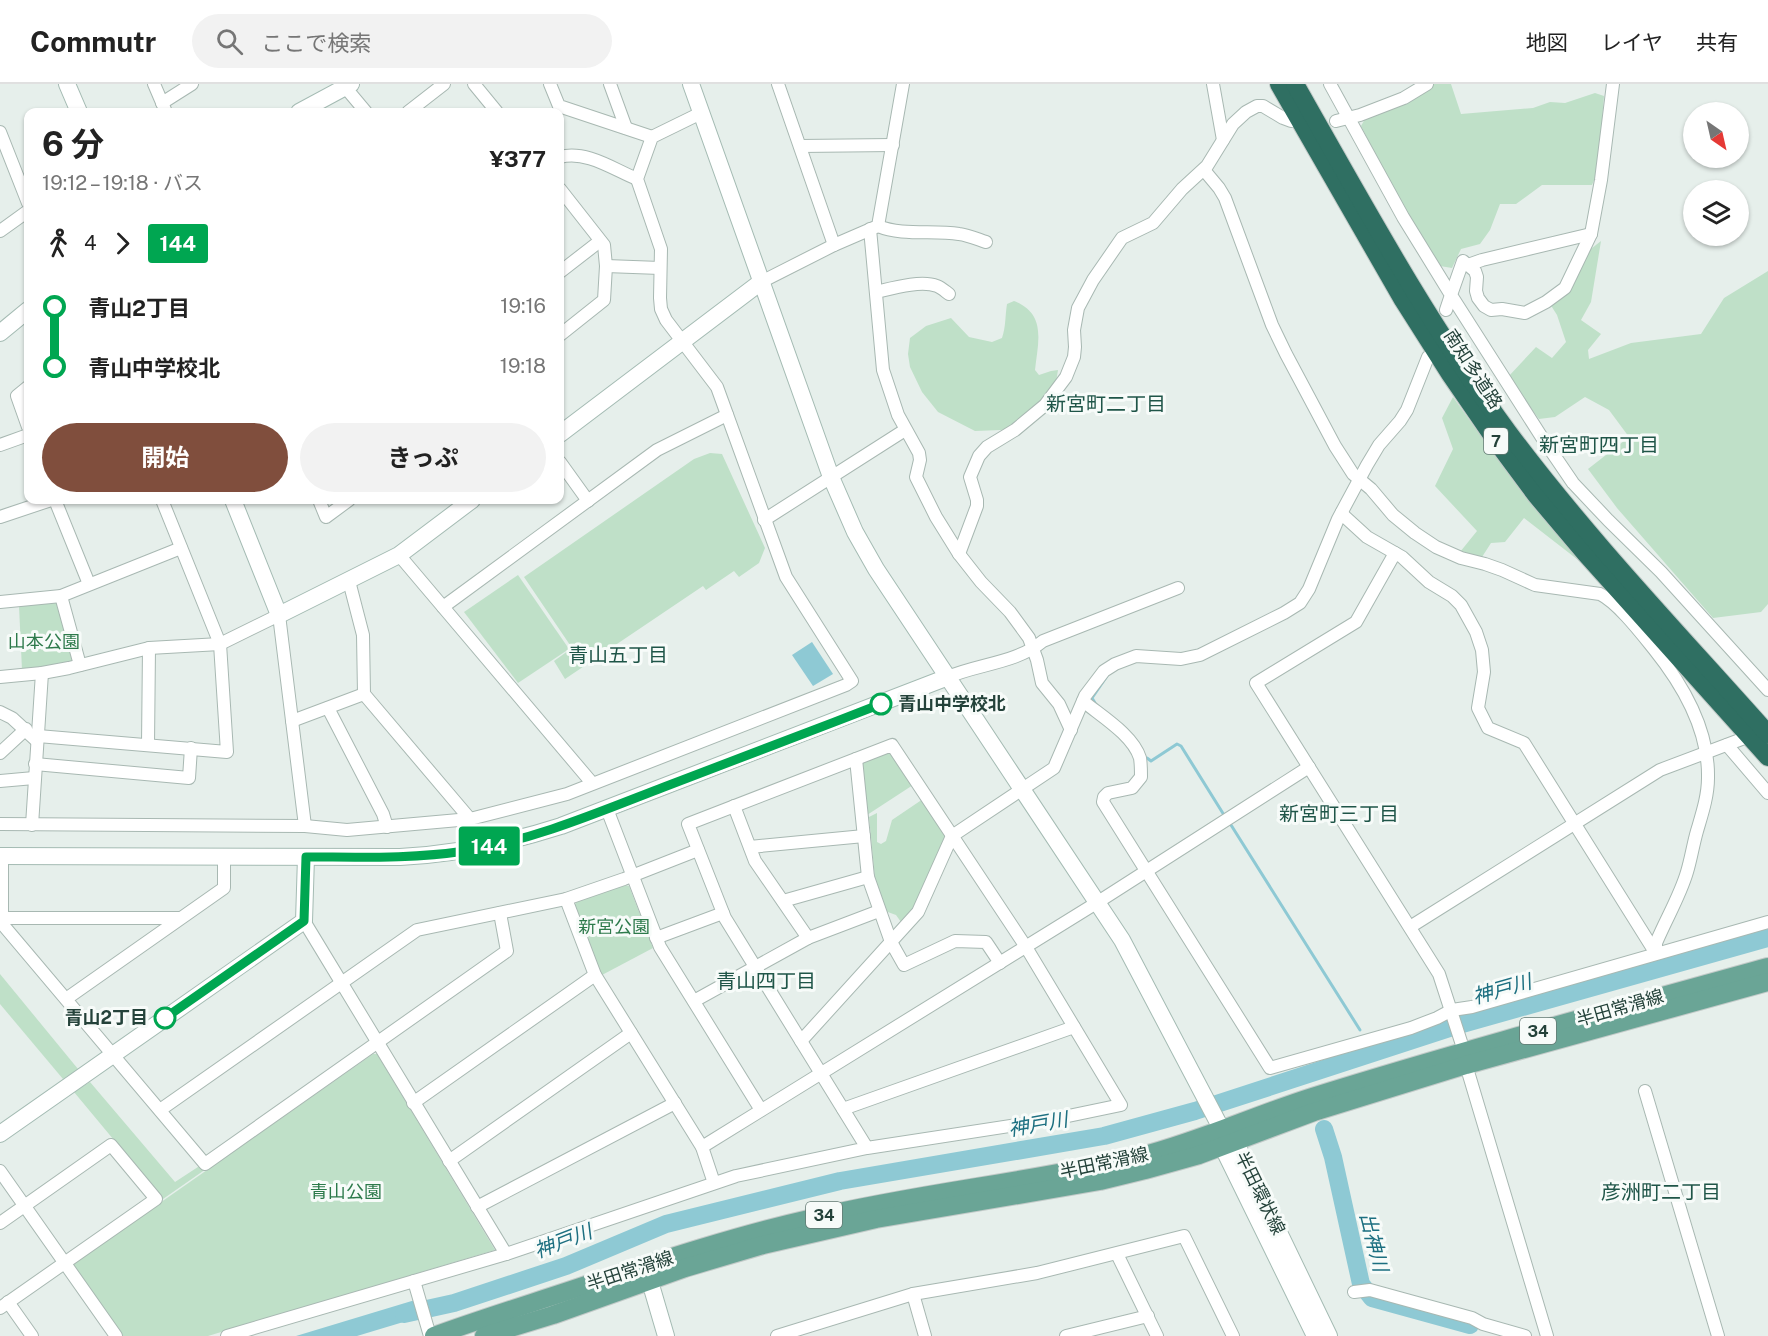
<!DOCTYPE html>
<html lang="ja">
<meta charset="utf-8">
<style>
body{margin:0;font-family:"Public Sans","Noto Sans JP",sans-serif;background:#f2f2f2;color:#222;height:100vh;display:flex;flex-direction:column;font-size:22px;white-space:nowrap}
*{box-sizing:border-box;margin:0}
p{font-size:20px;color:#767676}
.icon{flex:none;width:33px;height:33px;fill:none;stroke:currentColor;stroke-width:2;stroke-linecap:round;stroke-linejoin:round}
.map{position:relative;flex:1;overflow:hidden}
.drawer{position:absolute;left:24px;top:24px;width:540px;height:396px;display:flex;flex-direction:column;background:#fff;border-radius:12px;box-shadow:0 2px 4px #0004}
.drawer>*{flex:none}
.badge{padding:0 12px;border-radius:4px;font-size:21px;line-height:39px}
.needle{width:39px;rotate:146deg}
.buttons{position:absolute;left:1683px;top:18px;display:grid;gap:12px}
.buttons a{display:grid;place-items:center;width:66px;height:66px;border-radius:50%;background:#fff;box-shadow:0 2px 4px #0004;font-size:30px}
.map>.badge{position:absolute;translate:-50% -50%;box-shadow:0 0 0 3px #fff}
.legs{display:flex;align-items:center;gap:9px;height:66px;padding:0 18px;font-size:20px}
.legs p{margin-inline-start:auto}
.summary{display:flex;align-items:center;justify-content:space-between;height:102px;padding:0 18px}
h1{font-size:33px;font-weight:700;line-height:45px}
.action{display:flex;gap:12px;margin-top:auto;padding:12px 18px}
.action a{flex:1;height:69px;border-radius:36px;background:#804e3d;color:#fff;font-size:24px;font-weight:700;line-height:69px;text-align:center}
.action a+a{background:#f2f2f2;color:#222}
ul{padding:0 18px;list-style:none}
li{display:flex;align-items:center;gap:21px;height:60px;font-size:22px}
li i{display:grid;place-items:center;width:9px;height:100%;margin:0 8px;background:currentColor}
li i::after{content:'';width:15px;height:15px;margin:-8px;border:4px solid;border-radius:50%;background:#fff}
li p{margin-inline-start:auto}
li:first-child i{background:linear-gradient(#0000 50%,currentColor 0)}
li:last-child i{background:linear-gradient(currentColor 50%,#0000 0)}
header{display:flex;align-items:center;gap:36px;box-sizing:border-box;height:84px;padding:0 30px;background:#fff;border-bottom:2px solid #e0e0e0}
header strong{font-size:28px}
nav{display:flex;gap:33px;margin-inline-start:auto;font-size:21px}
.search{width:420px;height:54px;background:#f2f2f2;display:flex;align-items:center;gap:15px;box-sizing:border-box;padding:0 21px;border-radius:33px;color:#767676;font-size:22px}
.map>svg:first-child{display:block}
.green{fill:#bfe0c8}
.water{fill:#8ec9d4}
.lines{fill:none;stroke-linecap:round;stroke-linejoin:round}
.stream{stroke:#8ec9d4;stroke-width:3}
.river{stroke:#8ec9d4;stroke-width:18}
.street-casing{stroke:#a8b8b2;stroke-width:14}
.secondary-casing{stroke:#a4bbb3;stroke-width:18}
.primary-casing{stroke:#c2cac8;stroke-width:20}
.highway-casing{stroke:#c2cac8;stroke-width:20}
.street{stroke:#fff;stroke-width:12}
.secondary{stroke:#fff;stroke-width:16}
.primary{stroke:#6aa596;stroke-width:18}
.highway{stroke:#2f6f62;stroke-width:18}
.line-1-casing{stroke:#fff;stroke-width:14}
.line-1{stroke:#00a651;stroke-width:9}
.stop-1-dot{fill:#fff;stroke:#00a651;stroke-width:3}
.labels{text-anchor:middle;stroke-width:6;stroke-linejoin:round;paint-order:stroke}
.shield{fill:#f7fbf9;stroke:#637a73;stroke-width:1.5}
.shield-label{font-size:16px;font-weight:bold;fill:#24423a}
.street-label{font-size:18px;fill:#24423a;stroke:#f7fbf9}
.park-label{font-size:18px;fill:#2d7a4b;stroke:#f7fbf9}
.stop-label{font-size:18px;font-weight:bold;fill:#24423a;stroke:#f7fbf9;text-anchor:start}
.neighbourhood-label{font-size:20px;fill:#1f5548;stroke:#f7fbf9}
.water-label{font-size:20px;font-style:italic;fill:#1c6f80;stroke:#f7fbf9}
</style>
<header>
<strong>Commutr</strong>
<div class="search"><svg class="icon" aria-label="search" viewBox="0 0 24 24"><circle cx="10" cy="10" r="6"/><path d="M15 15l6 6"/></svg>ここで検索</div>
<nav><a>地図</a><a>レイヤ</a><a>共有</a></nav>
</header>
<div class="map">
<svg width="1768" height="1252" viewBox="0 0 1768 1252">
<rect width="100%" height="100%" fill="#e6efeb"/>
<g class="green">
<path d="M1434 0H1451L1461 30 1533 24 1550 18 1565 19 1595 9 1604 12 1598 87 1592 101H1542L1516 120H1500L1490 146 1480 160 1461 165 1452 184 1440 182 1399 117 1361 42 1366 33 1403 20Z"/>
<path d="M1601 157 1591 218 1581 236 1601 250 1588 266 1589 275 1631 259 1701 250 1724 214 1768 187V520L1761 528 1713 534 1617 424 1588 385 1629 353 1609 326 1585 313 1555 333 1539 335 1508 293 1536 263 1552 274 1566 258 1557 231 1550 220 1587 168Z"/>
<path d="M1014 217C1047 230 1038 258 1035 286L1039 291 1051 287 1058 286 1056 298 1043 315 1011 344 1001 346 975 347 938 328 922 308 910 283 908 270 910 254 926 242 951 234 969 253 992 258 1002 254C1006 242 1005 232 1007 220Z"/>
<path d="M1453 313 1496 373 1586 476 1582 479 1524 434 1505 458 1491 459 1482 473 1460 468 1477 447 1435 402 1453 365 1442 334Z"/>
<path d="M710 369 722 370 765 464 759 479 739 493 734 487 706 506 703 502 565 595 554 577 572 564 524 493 694 375Z"/>
<path d="M518 491 569 565 518 599 464 528Z"/>
<path d="M55 518 59 521 73 574 71 579 22 586 19 522Z"/>
<path d="M888 667 892 668 913 701 867 731 861 681 863 677Z"/>
<path d="M923 715 946 749V755L913 825 901 838 896 831 885 827 875 795 869 733 877 729V758L881 760 886 757 892 736Z"/>
<path d="M624 801 629 802 653 864 602 891 574 822 577 817Z"/>
<path d="M0 890 78 985 63 995 0 920Z"/>
<path d="M373 970H377L495 1166 208 1252H123L73 1182 74 1179Z"/>
<path d="M90 998 175 1098 201 1081 206 1085 163 1115 74 1008Z"/>
</g>
<g class="water">
<path d="M812 558 833 590 813 602 792 571Z"/>
<path d="M415 1216 420 1233 357 1252H296Z"/>
</g>
<g class="lines">
<g class="stream">
<path d="M1095 619 1092 614 1107 592"/>
<path d="M1147 674 1151 677 1177 660 1181 662 1224 731"/>
<path d="M1231 741 1360 946"/>
</g>
<g class="river">
<path d="M1324 1045 1333 1073 1361 1200 1372 1214 1470 1241"/>
<path d="M404 1230 454 1219 566 1182 666 1140 840 1097 1104 1052 1195 1027 1462 940 1768 854"/>
</g>
<defs>
<g id="street">
<path d="M154 0 166 28"/>
<path d="M474 0 497 28"/>
<path d="M550 0 559 22 652 53"/>
<path d="M610 0 626 44"/>
<path d="M778 0 834 161"/>
<path d="M1213 0 1223 56"/>
<path d="M1330 0 1403 133 1451 211 1446 226"/>
<path d="M1613 0 1601 96 1591 150 1565 204 1546 218 1525 229 1502 225 1491 226 1484 222 1478 214 1476 207 1477 193 1475 187 1463 177 1451 211 1541 352 1573 399 1608 436 1661 488 1768 606"/>
<path d="M345 3 366 28"/>
<path d="M162 19 192 0"/>
<path d="M408 28 444 0"/>
<path d="M1336 37 1360 31 1404 14 1427 0"/>
<path d="M0 48 28 119"/>
<path d="M800 62 893 61"/>
<path d="M560 73C586 66 613 85 637 95"/>
<path d="M1204 86 1219 104 1225 114 1272 241 1286 270 1335 362 1353 390 1371 405 1393 431 1415 449 1436 463 1461 474 1485 480 1502 486 1535 501 1600 510C1618 519 1641 549 1654 565 1683 601 1709 646 1708 694 1708 712 1702 730 1697 747 1693 761 1691 775 1687 788 1680 812 1666 835 1656 859V869"/>
<path d="M560 105 604 161 606 182 604 216 560 251"/>
<path d="M878 142C902 152 933 146 959 150 968 151 977 155 986 158"/>
<path d="M870 145 883 286 898 331 919 369 920 376 916 393 936 433 959 470 981 498 1010 528 1029 554 1037 576 1042 599 1059 620 1071 646"/>
<path d="M0 147 28 127"/>
<path d="M1468 181 1482 176 1591 150"/>
<path d="M606 182 660 184"/>
<path d="M560 188 600 157"/>
<path d="M761 198 834 161 878 142 903 0"/>
<path d="M876 208C893 204 921 196 937 202 942 204 946 208 949 210"/>
<path d="M28 303 17 312 28 343"/>
<path d="M0 361 28 351"/>
<path d="M560 378 588 417"/>
<path d="M55 416 89 500"/>
<path d="M319 416 326 433 349 416"/>
<path d="M1342 428 1344 432 1367 453 1402 473 1429 498 1452 512 1461 521 1476 548 1482 566 1484 588 1478 624 1488 644 1524 659 1655 868"/>
<path d="M0 433 51 416"/>
<path d="M764 436 905 346"/>
<path d="M1395 469 1356 538 1256 599 1439 890 1464 967"/>
<path d="M959 470 977 422V416L970 393 979 372 987 363 1015 346 1045 321 1066 293 1074 273 1075 263 1074 246 1078 224 1093 196 1122 154 1153 139 1182 105 1207 82 1233 40 1246 28 1257 22H1263L1283 34 1291 37"/>
<path d="M399 471 592 699"/>
<path d="M349 497 363 551 364 610 470 735"/>
<path d="M61 512 80 581"/>
<path d="M0 518 61 512 181 464"/>
<path d="M443 523 657 366 727 331"/>
<path d="M0 593 42 589 69 584 149 564 220 560 279 531 305 742"/>
<path d="M948 593C978 580 1017 579 1043 557L1178 504"/>
<path d="M1083 617C1101 632 1133 651 1140 674 1141 680 1141 687 1141 693L1132 704 1108 709 1104 713 1103 718 1270 984 1411 944 1437 934 1452 926 1472 923 1768 838"/>
<path d="M328 624 383 730 387 743"/>
<path d="M0 628 12 634 37 657"/>
<path d="M292 637 364 610"/>
<path d="M38 652 227 668 220 560 162 416"/>
<path d="M148 660 149 564"/>
<path d="M1727 661 1768 709"/>
<path d="M0 669 26 645"/>
<path d="M856 675 868 793 891 858 904 881 955 857 986 858 1000 879"/>
<path d="M35 680 189 694 191 664"/>
<path d="M0 697 34 694"/>
<path d="M734 722 755 777 808 854"/>
<path d="M607 725 660 863 761 1026"/>
<path d="M0 740 305 742 347 746 470 735 567 710 846 601 852 597 786 493 717 303 666 236 661 225 660 214 661 165 637 95 652 53 701 29"/>
<path d="M32 741 42 589"/>
<path d="M750 763 864 752"/>
<path d="M2 772V834L4 842 205 1080 507 867 500 829"/>
<path d="M566 815 595 891 702 1063 714 1099"/>
<path d="M783 817 868 793"/>
<path d="M0 834H180"/>
<path d="M304 837 506 1170"/>
<path d="M1410 843 1660 686 1742 655"/>
<path d="M656 854 723 829"/>
<path d="M66 915 224 804V772"/>
<path d="M694 917 808 854 879 827"/>
<path d="M801 957 918 828 952 752 1054 684 1085 612 1104 587 1115 580 1136 572 1181 575 1200 571 1284 529 1300 519 1309 505 1338 435 1367 381 1379 361 1400 337 1407 326 1428 273"/>
<path d="M1466 981 1547 1252"/>
<path d="M1645 1007 1718 1252"/>
<path d="M413 1019 595 891"/>
<path d="M843 1025 1074 943"/>
<path d="M160 1026 417 846 566 815 624 795 698 766"/>
<path d="M702 1063 1098 818 1309 683"/>
<path d="M449 1077 631 949"/>
<path d="M0 1087 116 1252"/>
<path d="M477 1123 675 1019"/>
<path d="M0 1139 111 1061 156 1115 0 1224"/>
<path d="M1117 1170 1157 1252"/>
<path d="M414 1197 430 1252"/>
<path d="M1354 1208 1370 1206 1472 1234 1483 1240 1525 1252"/>
<path d="M913 1210 925 1252"/>
<path d="M8 1218 32 1252"/>
<path d="M227 1252 506 1170 736 1092 867 1064 1049 1036 1121 1021 1026 863 892 661 688 740 725 834 867 1064"/>
<path d="M777 1252 913 1210 1037 1189 1184 1152 1233 1252"/>
<path d="M1066 1252 1148 1232"/>
</g>
<g id="secondary">
<path d="M67 0 79 28"/>
<path d="M691 0 831 393 855 448 876 485 1122 856 1222 1046 1235 1057 1329 1252"/>
<path d="M299 28 351 0"/>
<path d="M0 249 28 226"/>
<path d="M560 350 761 198"/>
<path d="M233 416 279 531 399 471 472 416"/>
<path d="M0 772 400 773C456 770 508 759 561 742L948 593"/>
<path d="M0 1050 304 837 306 773"/>
<path d="M1222 1050V1062L1315 1252"/>
<path d="M646 1184 666 1252"/>
</g>
<g id="primary">
<path d="M434 1252C486 1233 539 1217 592 1199 665 1175 738 1151 813 1134 921 1108 1033 1098 1141 1072 1200 1057 1255 1031 1312 1013 1463 966 1616 925 1768 883"/>
<path d="M484 1252 553 1231 685 1184 763 1161 876 1135 1100 1097 1145 1086 1199 1071 1314 1028 1466 981 1768 898"/>
</g>
<g id="highway">
<path d="M1279 0 1403 216 1450 290 1496 357 1536 411 1585 469 1768 673"/>
<path d="M1295 0C1362 118 1427 238 1508 348 1587 454 1680 551 1768 650"/>
</g>
</defs>
<use href="#street" class="street-casing"/>
<use href="#secondary" class="secondary-casing"/>
<use href="#primary" class="primary-casing"/>
<use href="#highway" class="highway-casing"/>
<use href="#street" class="street"/>
<use href="#secondary" class="secondary"/>
<use href="#primary" class="primary"/>
<use href="#highway" class="highway"/>
</g>
<g class="lines">
<defs>
<path id="line-1" d="M165 934 304 837 306 773C359 773 412 775 465 767 534 756 599 728 664 703 737 675 809 648 881 620"/>
</defs>
<use href="#line-1" class="line-1-casing"/>
<use href="#line-1" class="line-1"/>
</g>
<g class="stop-1-dot">
<circle cx="881" cy="620" r="10"/>
<circle cx="165" cy="934" r="10"/>
</g>
<g class="labels">
<g class="shield">
<rect x="1484" y="344" width="24" height="26" rx="4.5"/>
<rect x="1520" y="934" width="36" height="26" rx="4.5"/>
<rect x="806" y="1118" width="36" height="26" rx="4.5"/>
</g>
<g class="shield-label">
<text x="1496" y="363">7</text>
<text x="1538" y="953">34</text>
<text x="824" y="1137">34</text>
</g>
<g class="street-label">
<text transform="translate(1473 285) rotate(57)" y="6">南知多道路</text>
<text transform="translate(1620 924) rotate(-16)" y="6">半田常滑線</text>
<text transform="translate(1104 1079) rotate(-12)" y="6">半田常滑線</text>
<text transform="translate(1260 1109) rotate(64)" y="6">半田環状線</text>
<text transform="translate(630 1187) rotate(-18)" y="6">半田常滑線</text>
</g>
<g class="park-label">
<text x="44" y="564">山本公園</text>
<text x="614" y="849">新宮公園</text>
<text x="346" y="1114">青山公園</text>
</g>
<g class="stop-label">
<text x="898" y="626">青山中学校北</text>
<text x="148" y="940" text-anchor="end">青山2丁目</text>
</g>
<g class="neighbourhood-label">
<text x="1106" y="327">新宮町二丁目</text>
<text x="1599" y="368">新宮町四丁目</text>
<text x="618" y="578">青山五丁目</text>
<text x="1339" y="737">新宮町三丁目</text>
<text x="766" y="904">青山四丁目</text>
<text x="1661" y="1115">彦洲町二丁目</text>
</g>
<g class="water-label">
<text transform="translate(1502 905) rotate(-16)" y="7">神戸川</text>
<text transform="translate(1038 1040) rotate(-10)" y="7">神戸川</text>
<text transform="translate(563 1157) rotate(-21)" y="7">神戸川</text>
<text transform="translate(1374 1158) rotate(76)" y="7">出神川</text>
</g>
</g>
</svg>
<div class="buttons">
<a><svg class="needle" viewBox="-14 -14 28 28"><path d="M0-13l5 13h-10z" fill="#e53935"/><path d="M0 13l5-13h-10z" fill="#767676"/></svg></a>
<a><svg class="icon" aria-label="layers" viewBox="0 0 24 24"><path d="M12 4l9 5-9 5-9-5zM3 14l9 5 9-5"/></svg></a>
</div>
<b class="badge" style="left:489px;top:762px;background:#00a651;color:#fff">144</b>
<section class="drawer">
<div class="summary"><div><h1>6 分</h1><p>19:12 – 19:18 · バス</p></div><b>¥377</b></div>
<div class="legs"><svg class="icon" aria-label="walk" viewBox="0 0 24 24"><circle cx="13" cy="4" r="2"/><path d="M13 8l-2 6 4 7M11 14l-3 7M7 12l3-4h3l4 4"/></svg>4<svg class="icon" aria-label="forward" viewBox="0 0 24 24"><path d="M9 5l7 7-7 7"/></svg><b class="badge" style="background:#00a651;color:#fff">144</b></div>
<ul>
<li><i style="color:#00a651"></i><b>青山2丁目</b><p>19:16</p></li>
<li><i style="color:#00a651"></i><b>青山中学校北</b><p>19:18</p></li>
</ul>
<div class="action"><a>開始</a><a>きっぷ</a></div>
</section>
</div>
